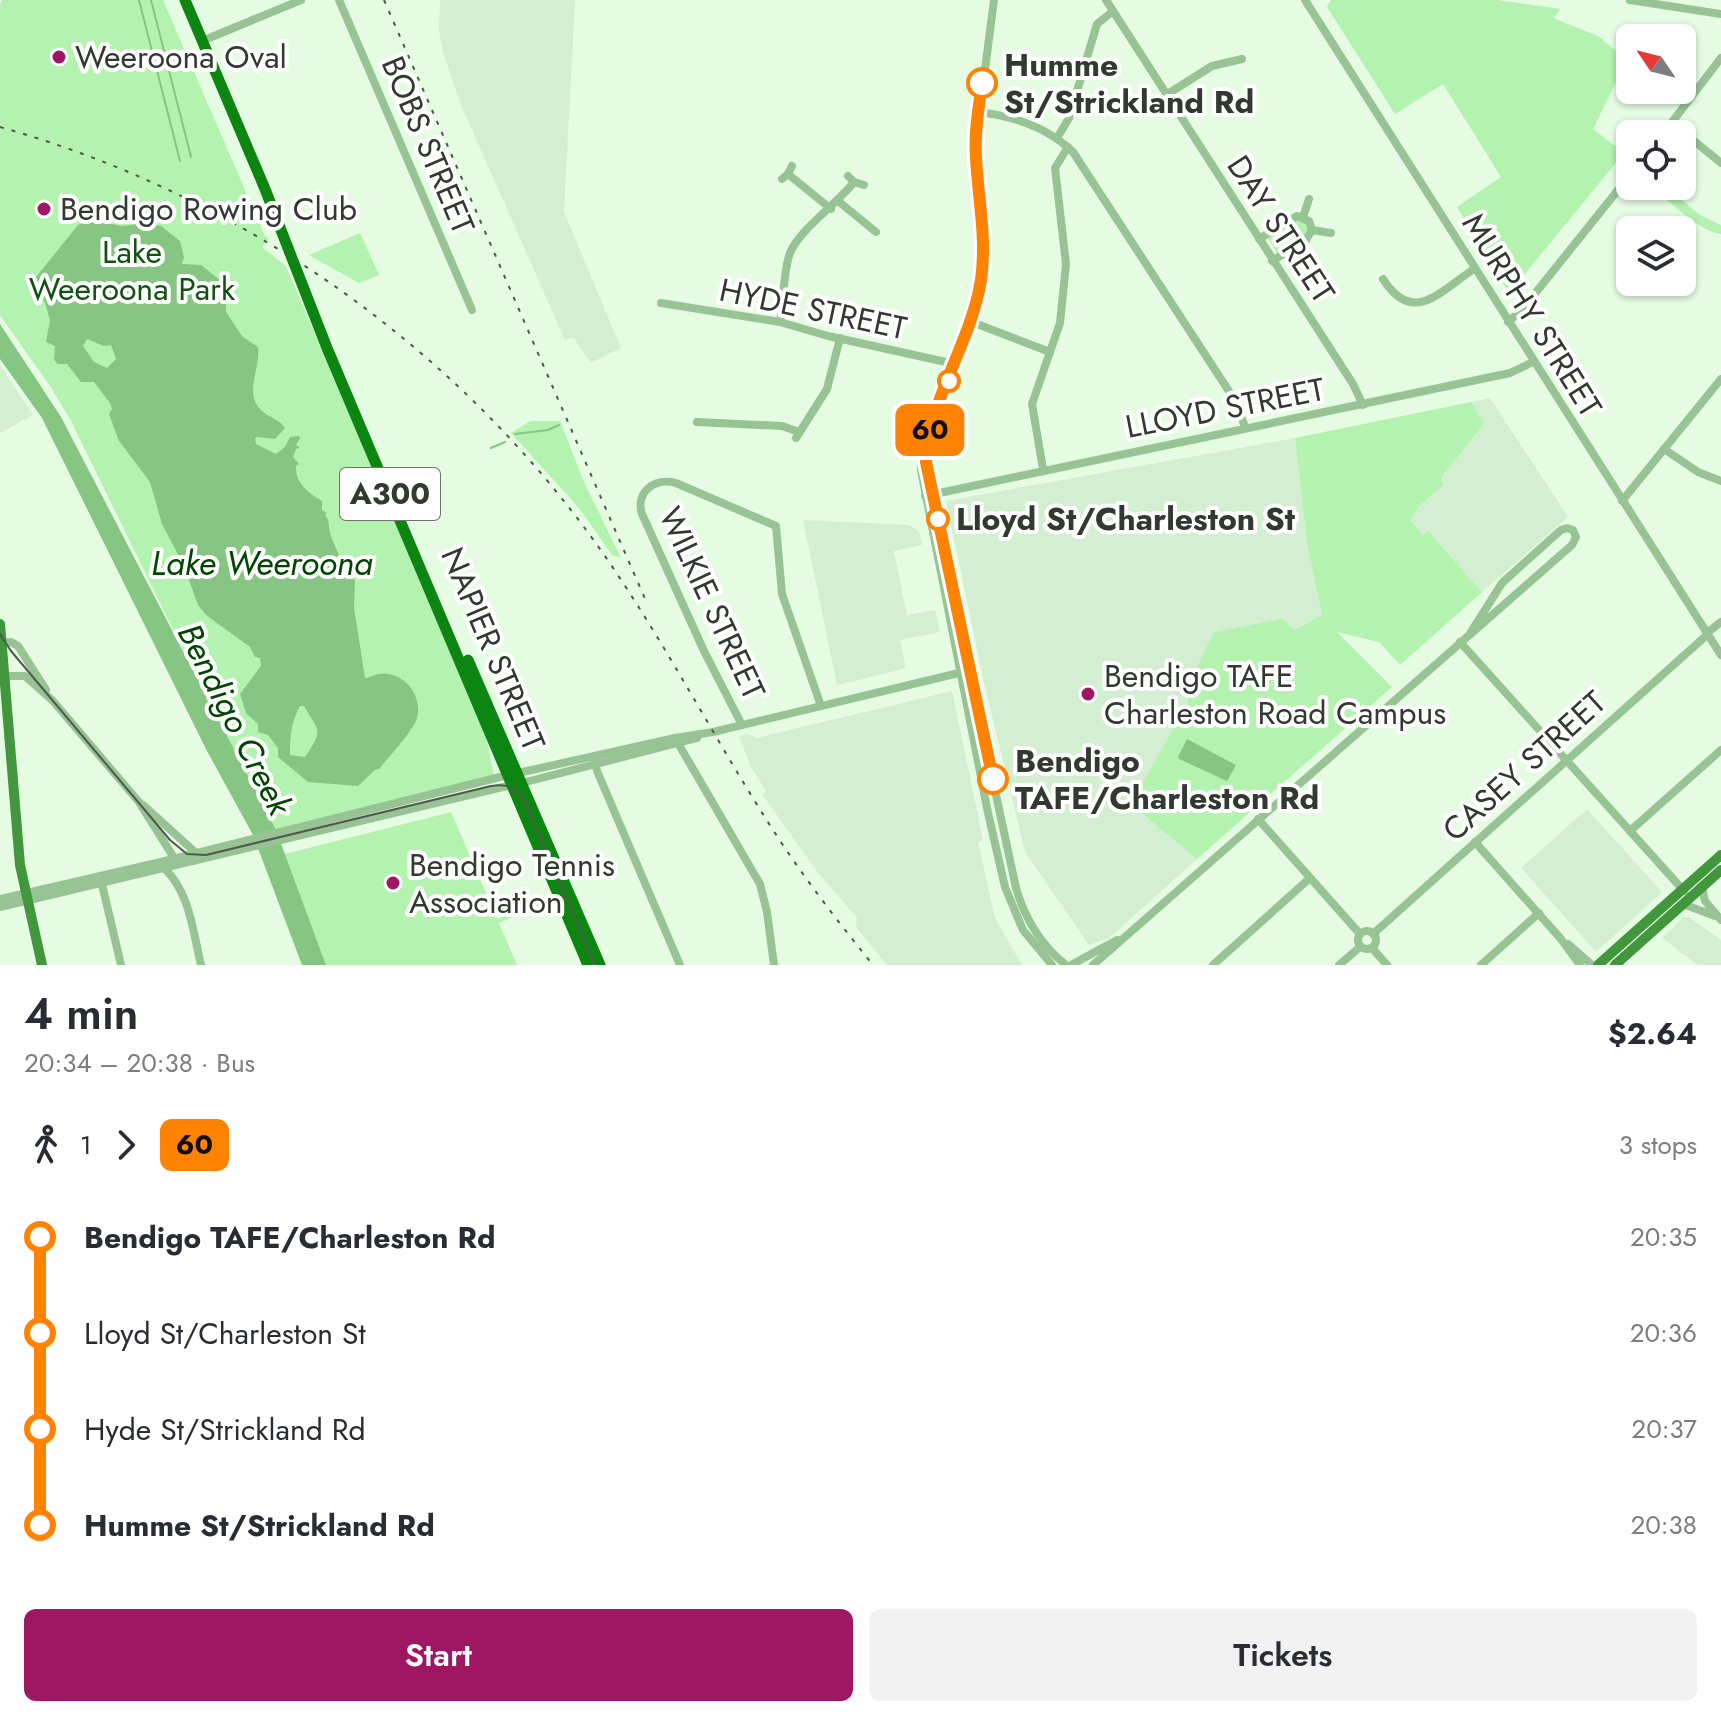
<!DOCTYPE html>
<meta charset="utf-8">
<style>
body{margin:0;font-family:Jost,sans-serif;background:#f2f2f3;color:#2b2b33;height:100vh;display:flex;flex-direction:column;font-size:30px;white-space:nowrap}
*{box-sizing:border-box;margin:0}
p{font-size:26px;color:#7c7c81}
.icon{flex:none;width:44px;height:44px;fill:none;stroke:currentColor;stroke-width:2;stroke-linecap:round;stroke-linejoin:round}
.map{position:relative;height:965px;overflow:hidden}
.panel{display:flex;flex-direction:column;background:#fff;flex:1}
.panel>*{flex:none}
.badge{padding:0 16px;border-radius:12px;font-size:28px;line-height:52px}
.needle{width:52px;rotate:305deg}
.buttons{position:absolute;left:1616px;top:24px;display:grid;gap:16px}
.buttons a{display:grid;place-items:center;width:80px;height:80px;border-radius:12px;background:#fff;box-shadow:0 2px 6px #0004;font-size:40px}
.map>.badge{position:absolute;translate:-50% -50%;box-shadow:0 0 0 4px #fff}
.legs{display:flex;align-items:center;gap:12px;height:88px;padding:0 24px;font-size:26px}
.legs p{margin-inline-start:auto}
.headline{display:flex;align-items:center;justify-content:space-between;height:136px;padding:0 24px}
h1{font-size:44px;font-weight:600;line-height:60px}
.button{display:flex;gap:16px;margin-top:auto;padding:16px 24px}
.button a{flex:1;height:92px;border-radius:12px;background:#9f1663;color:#fff;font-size:32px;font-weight:600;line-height:92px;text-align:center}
.button a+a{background:#f2f2f3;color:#2b2b33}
ul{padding:0 24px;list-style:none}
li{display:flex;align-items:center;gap:28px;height:96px;font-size:30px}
li i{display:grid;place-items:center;width:12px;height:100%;margin:0 10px;background:currentColor}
li i::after{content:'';width:20px;height:20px;margin:-10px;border:6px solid;border-radius:50%;background:#fff}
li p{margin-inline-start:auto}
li:first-child i{background:linear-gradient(#0000 50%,currentColor 0)}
li:last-child i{background:linear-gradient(currentColor 50%,#0000 0)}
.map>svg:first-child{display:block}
.built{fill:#d3eed0}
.green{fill:#b4f2af}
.water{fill:#86c682;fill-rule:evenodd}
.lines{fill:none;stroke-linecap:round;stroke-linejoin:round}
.stream{stroke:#86c682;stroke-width:2}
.minor{stroke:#98c395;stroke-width:8}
.major{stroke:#41963e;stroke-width:10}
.highway{stroke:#0d8511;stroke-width:11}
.tram{stroke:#4f594d;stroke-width:2}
.rail{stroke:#4f594d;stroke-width:2;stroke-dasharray:4 8;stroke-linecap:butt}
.line-1-casing{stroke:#fff;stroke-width:18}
.line-1{stroke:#ff8200;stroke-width:12}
.poi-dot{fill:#9f1663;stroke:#fff;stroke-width:3}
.stop-1-dot{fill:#fff;stroke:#ff8200;stroke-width:4}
.labels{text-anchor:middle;stroke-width:8;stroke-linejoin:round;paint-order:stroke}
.shield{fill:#fff;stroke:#6f746e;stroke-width:2}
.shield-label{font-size:30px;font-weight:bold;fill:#313930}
.poi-label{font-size:32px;fill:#313930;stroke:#fff;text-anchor:start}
.stop-label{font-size:32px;font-weight:bold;fill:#313930;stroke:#fff;text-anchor:start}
.street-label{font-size:32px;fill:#313930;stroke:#fff}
.park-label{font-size:32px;fill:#115211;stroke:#fff}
.water-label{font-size:34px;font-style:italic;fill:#004601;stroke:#fff}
</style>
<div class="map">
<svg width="1721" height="965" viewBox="0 0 1721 965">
<rect width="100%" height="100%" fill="#e5fce3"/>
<g class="built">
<path d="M440 0H575L564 212 621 348 591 363 573 337 565 340 461 105 443 52 439 31Z"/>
<path d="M0 365 33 415 0 433Z"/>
<path d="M1490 398 1568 517 1482 592 1428 531 1423 535 1409 520 1420 505 1442 485 1441 478 1484 424 1471 402Z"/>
<path d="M1295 438 1307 543 1322 615 1188 686V702L1132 803 1197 859 1109 938 1089 945 1025 852 984 682 946 501Z"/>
<path d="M803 520 909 525 919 531 922 545 894 551 907 615 935 610 940 632 900 640 906 668 837 685Z"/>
<path d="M952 691 983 840 978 842 995 918 1022 965H887L856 927 857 918 819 874 762 794 766 791 751 767 739 736 747 734 757 738Z"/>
<path d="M1587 809 1662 892 1596 952 1521 868Z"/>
<path d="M1684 917H1689L1721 940V965H1698L1662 938Z"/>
</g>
<g class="green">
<path d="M2 0H163L265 236 269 238 262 247 286 266 486 737 494 775 276 830 232 750 70 419 50 386 0 315V5Z"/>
<path d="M1331 0H1497L1561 9 1553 18 1598 36 1627 60 1593 129 1624 153 1509 293 1457 207 1501 177 1443 84 1395 114 1327 7Z"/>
<path d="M1651 186H1665L1700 215 1721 225V234C1700 232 1668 200 1651 186Z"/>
<path d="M1295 219 1304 221 1309 230 1303 239 1299 238 1277 253 1268 238 1291 225Z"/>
<path d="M360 233 379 275 359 283 309 255Z"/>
<path d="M1471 402 1484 424 1441 478 1443 485 1420 505 1410 520 1423 535 1428 531 1482 592 1400 665 1379 642 1337 632 1392 687 1197 859 1131 804 1188 702V686L1214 632 1282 619 1294 630 1322 615 1307 543 1295 438Z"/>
<path d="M530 421H560L584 482 621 558 612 555 579 508 511 433Z"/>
<path d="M451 812 497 919 548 898 550 901 499 923 517 965H326L285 854Z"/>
</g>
<g class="water">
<path d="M91 219 121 226 148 223 161 226 180 241 184 257 182 264 201 265 220 280 225 289 226 312 242 336 258 347C261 367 244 392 260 409 268 418 280 419 285 428L275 439 257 437 255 439 256 444 276 454 285 447 290 437 299 436 300 438 296 445 300 448 296 449 293 457 299 464 296 466C295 484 309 493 322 501V510L327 513 325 515C330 521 328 525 330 533 334 545 346 572 355 580L354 608 365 678C373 677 378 672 388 674 410 677 425 703 415 723 406 739 391 754 379 769L375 770 358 786 308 782 278 757V748L268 735 258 732V724L246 713 240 694 261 666 260 658 255 657 250 647 206 615 198 605 183 564 162 524 150 482 119 441 109 414 112 409 110 403 94 382H81L67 364H58L54 360 55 346 46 342 50 320 45 303 32 282 78 225ZM87 339 104 346 111 345 116 359 107 368 94 362 83 346ZM300 706H304C319 732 324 729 305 757L290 755C290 737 291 722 300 706Z"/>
<path d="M0 324 61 417 276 830 326 965H302L253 835 207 751 42 418 0 359Z"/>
<path d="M1187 739 1236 765 1227 781 1179 759 1178 757Z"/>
</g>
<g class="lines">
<g class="stream">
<path d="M139 0 180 161"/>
<path d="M151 0 191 157"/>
<path d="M515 434 548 430 559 425"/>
<path d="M491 448 505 442"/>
</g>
<g class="minor">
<path d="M339 0 472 310"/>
<path d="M994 0 976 139V165L984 233 981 276 972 322 925 441 921 470 988 813 1005 887 1023 930 1052 965"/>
<path d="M1106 0 1353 384 1363 405"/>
<path d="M1305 0 1721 655"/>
<path d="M1630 0 1721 14"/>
<path d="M202 41 301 0"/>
<path d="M1166 95 1212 66 1242 59"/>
<path d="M978 112C1014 116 1047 127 1073 152L1236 402 1245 427"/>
<path d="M1672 123 1721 163"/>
<path d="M1663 134 1721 58"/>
<path d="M1057 138 1069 118 1097 24 1112 12"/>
<path d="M788 174 831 209"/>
<path d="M848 176 854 182 864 185"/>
<path d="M782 179 788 174 792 166"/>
<path d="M838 201 876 232"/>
<path d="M1303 217 1309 199"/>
<path d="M1312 230 1331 233"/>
<path d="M1259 239 1297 216 1309 221 1312 230 1306 240 1272 261"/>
<path d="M1383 279C1413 326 1439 292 1474 269"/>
<path d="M661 303 780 322 828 336 955 364"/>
<path d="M780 322C784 301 783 271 790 253 799 230 837 204 854 182"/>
<path d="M972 322 1050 352"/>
<path d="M1508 322 1521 311 1630 175"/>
<path d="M697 422 782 426 799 432"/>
<path d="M796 438 827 389 840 338"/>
<path d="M927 448 928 478 1016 888C1025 919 1041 945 1066 965"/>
<path d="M1664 449 1698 472 1721 481"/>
<path d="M1043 469 1032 404 1060 323 1066 264 1055 168 1068 147"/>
<path d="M925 496 1510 373 1533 362"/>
<path d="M1622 501 1721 379"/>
<path d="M1707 633 1721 622"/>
<path d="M1460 642 1684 891"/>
<path d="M3 643 11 642 18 646 46 690"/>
<path d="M3 676H25L53 701 139 802 176 861"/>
<path d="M742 725 704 651 642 514C635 492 655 477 676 483L776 526 782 594 821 706"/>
<path d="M675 738 760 884 767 912 774 965"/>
<path d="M594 757 597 771 680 965"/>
<path d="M518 773 675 738 713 732 963 672"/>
<path d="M522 783 697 738"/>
<path d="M143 805 196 853"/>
<path d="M1258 819 1360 934"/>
<path d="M1630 831 1721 750"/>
<path d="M1475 842 1561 939 1580 965"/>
<path d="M164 868C190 892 193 932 201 965"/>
<path d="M101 880 121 965"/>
<path d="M1702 887 1705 901 1721 920"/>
<path d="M0 899 161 862 508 775"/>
<path d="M1683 904 1715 916"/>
<path d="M0 907 512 785"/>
<circle cx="1367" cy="940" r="9"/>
<path d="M1373 934 1708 634"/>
<path d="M1568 944 1592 965"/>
<path d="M1372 948 1387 965"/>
<path d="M1071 965 1117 940"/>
<path d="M1093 965 1572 545 1576 537 1573 530 1567 528 1561 530 1502 583 1471 632"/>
<path d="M1213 965 1310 878"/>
<path d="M1339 965 1360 947"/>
<path d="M1481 965 1539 913"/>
</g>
<g class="major">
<path d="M0 624 20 865 42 965"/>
<path d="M1598 965 1721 855"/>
<path d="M1615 965 1721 870"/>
</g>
<g class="highway">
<path d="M185 0 265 189 327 348 588 965"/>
<path d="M468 660 600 965"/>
</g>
<path class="tram" d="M0 634 11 651 170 840 187 854 206 855 491 786C508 783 518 788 525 803L595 965"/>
<g class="rail">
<path d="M384 0 646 601"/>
<path d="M0 127C245 196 465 352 609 562 666 645 712 734 766 819 798 870 835 918 873 965"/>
</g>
</g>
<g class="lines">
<defs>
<path id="line-1" d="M982 83C979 107 974 132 976 157 978 199 987 237 981 280 971 343 929 398 926 462L993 779"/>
</defs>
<use href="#line-1" class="line-1-casing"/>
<use href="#line-1" class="line-1"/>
</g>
<g class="poi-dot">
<circle cx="59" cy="57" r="8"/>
<circle cx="44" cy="209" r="8"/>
<circle cx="1088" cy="694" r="8"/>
<circle cx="393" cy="883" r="8"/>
</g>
<g class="stop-1-dot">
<circle cx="982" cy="83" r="14"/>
<circle cx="949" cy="381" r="10"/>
<circle cx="938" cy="519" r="10"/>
<circle cx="993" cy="779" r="14"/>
</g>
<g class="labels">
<rect class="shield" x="340" y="468" width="100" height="52" rx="6"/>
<g class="shield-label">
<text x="390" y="504">A300</text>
</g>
<g class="poi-label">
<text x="75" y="68">Weeroona Oval</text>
<text x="60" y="220">Bendigo Rowing Club</text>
<text x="1104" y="687">Bendigo TAFE<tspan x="1104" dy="37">Charleston Road Campus</tspan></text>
<text x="409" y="876">Bendigo Tennis<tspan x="409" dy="37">Association</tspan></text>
</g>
<g class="stop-label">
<text x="1004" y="76">Humme<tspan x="1004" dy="37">St/Strickland Rd</tspan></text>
<text x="956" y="530">Lloyd St/Charleston St</text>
<text x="1015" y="772">Bendigo<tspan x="1015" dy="37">TAFE/Charleston Rd</tspan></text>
</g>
<g class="street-label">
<text transform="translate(428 145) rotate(67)" y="11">BOBS STREET</text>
<text transform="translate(1281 229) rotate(57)" y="11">DAY STREET</text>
<text transform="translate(813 309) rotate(12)" y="11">HYDE STREET</text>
<text transform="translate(1532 315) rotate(58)" y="11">MURPHY STREET</text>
<text transform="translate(1225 408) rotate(-11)" y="11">LLOYD STREET</text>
<text transform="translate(712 603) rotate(65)" y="11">WILKIE STREET</text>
<text transform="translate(493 649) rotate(67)" y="11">NAPIER STREET</text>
<text transform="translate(1524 766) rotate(-42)" y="11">CASEY STREET</text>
</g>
<g class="park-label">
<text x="132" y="263">Lake<tspan x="132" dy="37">Weeroona Park</tspan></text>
</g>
<g class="water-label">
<text x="262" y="575">Lake Weeroona</text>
<text transform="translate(235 719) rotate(63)" y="12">Bendigo Creek</text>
</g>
</g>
</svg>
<div class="buttons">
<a><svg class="needle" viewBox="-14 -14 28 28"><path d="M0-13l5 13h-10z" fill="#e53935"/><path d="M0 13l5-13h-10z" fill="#7c7c81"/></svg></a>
<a><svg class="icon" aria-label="locate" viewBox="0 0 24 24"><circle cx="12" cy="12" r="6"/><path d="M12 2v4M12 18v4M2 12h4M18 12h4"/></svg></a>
<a><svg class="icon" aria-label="layers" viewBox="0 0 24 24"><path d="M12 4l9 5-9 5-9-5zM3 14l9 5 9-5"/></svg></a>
</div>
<b class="badge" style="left:930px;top:430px;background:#ff8200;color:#111">60</b>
</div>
<section class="panel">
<div class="headline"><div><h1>4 min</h1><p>20:34 – 20:38 · Bus</p></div><b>$2.64</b></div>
<div class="legs"><svg class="icon" aria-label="walk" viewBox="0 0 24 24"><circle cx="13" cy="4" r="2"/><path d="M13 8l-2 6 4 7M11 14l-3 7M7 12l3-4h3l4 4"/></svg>1<svg class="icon" aria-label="forward" viewBox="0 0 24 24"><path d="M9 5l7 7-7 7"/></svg><b class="badge" style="background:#ff8200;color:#111">60</b><p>3 stops</p></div>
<ul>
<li><i style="color:#ff8200"></i><b>Bendigo TAFE/Charleston Rd</b><p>20:35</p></li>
<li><i style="color:#ff8200"></i><span>Lloyd St/Charleston St</span><p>20:36</p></li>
<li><i style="color:#ff8200"></i><span>Hyde St/Strickland Rd</span><p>20:37</p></li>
<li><i style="color:#ff8200"></i><b>Humme St/Strickland Rd</b><p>20:38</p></li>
</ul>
<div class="button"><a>Start</a><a>Tickets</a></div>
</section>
